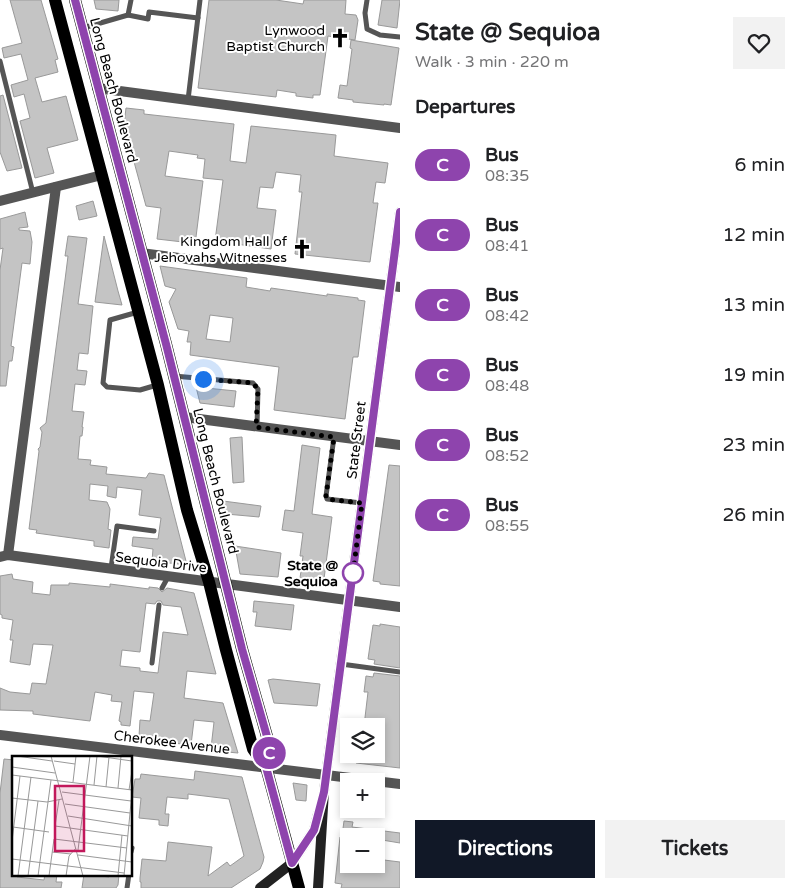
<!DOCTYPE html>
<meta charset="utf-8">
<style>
body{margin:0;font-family:"Varela Round",sans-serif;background:#f2f2f2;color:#202124;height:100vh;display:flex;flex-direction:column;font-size:19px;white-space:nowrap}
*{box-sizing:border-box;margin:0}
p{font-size:16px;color:#757577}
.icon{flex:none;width:28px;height:28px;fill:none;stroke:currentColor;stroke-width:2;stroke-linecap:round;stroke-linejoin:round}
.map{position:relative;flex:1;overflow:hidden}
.sheet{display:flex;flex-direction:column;background:#fff;width:400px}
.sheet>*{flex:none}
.badge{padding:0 10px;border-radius:16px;font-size:18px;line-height:32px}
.fabs{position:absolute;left:340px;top:718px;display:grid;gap:10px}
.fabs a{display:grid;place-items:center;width:45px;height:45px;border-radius:0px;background:#fff;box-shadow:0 2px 8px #0003;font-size:25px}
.you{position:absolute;width:25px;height:25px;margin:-12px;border:4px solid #fff;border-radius:50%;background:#1a73e8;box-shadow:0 0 0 8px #1a73e833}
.map>.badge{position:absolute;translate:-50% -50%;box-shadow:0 0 0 2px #fff}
h2{padding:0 15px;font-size:19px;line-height:45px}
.round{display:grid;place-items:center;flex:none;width:52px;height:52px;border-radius:0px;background:#f2f2f2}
.headline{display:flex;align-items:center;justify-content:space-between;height:85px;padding:0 15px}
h1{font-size:24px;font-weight:700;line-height:38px}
.primary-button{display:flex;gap:10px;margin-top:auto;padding:10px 15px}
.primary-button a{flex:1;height:58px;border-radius:0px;background:#111827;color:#fff;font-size:20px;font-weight:700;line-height:58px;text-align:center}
.primary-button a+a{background:#f2f2f2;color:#202124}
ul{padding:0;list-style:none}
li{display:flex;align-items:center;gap:15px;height:70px;padding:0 15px}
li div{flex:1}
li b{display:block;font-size:19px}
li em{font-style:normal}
li .badge{min-width:55px;font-weight:700;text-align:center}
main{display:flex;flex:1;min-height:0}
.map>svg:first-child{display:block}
.building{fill:#c4c4c4;stroke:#999;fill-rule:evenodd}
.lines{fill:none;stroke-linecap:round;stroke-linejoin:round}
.lane{stroke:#555;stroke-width:5}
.street{stroke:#555;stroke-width:10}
.secondary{stroke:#222;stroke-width:10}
.primary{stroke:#000;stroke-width:12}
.line-casing{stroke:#fff;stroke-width:11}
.line{stroke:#8e44ad;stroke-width:8}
.walk{stroke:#000;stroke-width:5;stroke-dasharray:0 9}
.stop-dot{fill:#fff;stroke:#8e44ad;stroke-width:2.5}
.labels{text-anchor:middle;stroke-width:4;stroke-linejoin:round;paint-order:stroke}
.poi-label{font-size:14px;fill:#000;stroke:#fff;text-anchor:end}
.street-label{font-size:14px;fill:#000;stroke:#fff}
.stop-label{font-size:14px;font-weight:bold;fill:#000;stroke:#fff;text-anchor:end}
.inset-road{fill:none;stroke:#999;stroke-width:1}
.view{fill:#c2185b;fill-opacity:0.15;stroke:#c2185b;stroke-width:2.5}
.inset-edge{fill:none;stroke:#000;stroke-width:2.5}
</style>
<main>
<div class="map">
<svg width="400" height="888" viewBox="0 0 400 888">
<rect width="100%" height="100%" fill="#fff"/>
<g class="building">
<path d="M10 0H41L58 59 55 60 58 72 35 78 42 102 66 96 78 140 47 148 54 173 35 178 20 121 30 118 24 94 14 97 11 85 28 80 21 54 4 58 2 48 22 43Z"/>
<path d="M94 0H119L118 11 96 9Z"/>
<path d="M209 0H276L303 4 304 0H346L345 14 356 15 358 20 355 40 328 36 320 95H313V98L296 96V93L277 90 276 97 198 88Z"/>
<path d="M382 0H400L397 28 378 25Z"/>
<path d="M351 40 399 48 391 105 384 104V105L353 102V100L338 98 340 85 347 86 352 49 350 48Z"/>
<path d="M3 95 22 168 7 171 0 152V96Z"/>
<path d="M126 108 144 110V114L234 124 230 161 246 163 251 126 336 135 334 156 388 163 385 183 376 182 373 203H378L370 262 295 254 302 192H299L301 175 276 172 273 188 260 187 257 208 276 210 271 249 215 241 223 180 203 178 205 159 197 158 198 155 169 151 165 176 203 181 195 245 183 244V242L157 239 161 208 146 206 124 125Z"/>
<path d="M93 201 97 216 79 220 76 206Z"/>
<path d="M25 212 28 227 19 228V230L30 231 32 242 30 264 22 263 11 346 14 347 12 361H9L6 386H0V270L3 248 0 249V219Z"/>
<path d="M68 236 87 238 78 304 93 306 88 354 79 353 77 370 87 371 85 385 75 384 72 411 84 412 82 427H83L82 436H80L78 459 91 460 90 465 107 467 106 474 146 478 149 473 164 475 187 565 152 561 153 549 132 546 133 537 158 539 161 518 139 515 142 490 117 487 116 498 107 496 108 486 90 484 89 500 107 502 110 509 108 529 111 530 109 548 94 546V541L36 533 37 530 29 529 39 451 38 449 40 447 42 432 40 428 46 423 65 280 68 256H65Z"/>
<path d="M104 236 118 291 122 305 95 302Z"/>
<path d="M160 266 247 278 246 287 270 291 271 288 327 296V294L358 298V300L365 301 358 357H353L345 419 274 410 279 367 190 355 191 342H187L189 331 178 329 169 302 176 289 165 286ZM210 315 233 318 230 342 206 339Z"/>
<path d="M196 387 236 391 234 407 200 403Z"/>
<path d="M242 437 244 482 233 483 230 438Z"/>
<path d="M302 445 320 448 312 514 332 517 324 579 300 578 303 556H300L303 533 282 530 285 510 294 511Z"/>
<path d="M389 465 400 466V586L380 584V582L373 581Z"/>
<path d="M223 501 261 506 259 517 226 514Z"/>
<path d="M235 546 281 553 278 577 240 574Z"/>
<path d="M12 574 13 579 33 582 32 593 50 595 51 585H69V583L110 587V584L149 589V587L158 588 162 592 167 588 194 593 216 674 187 671 184 698 223 703 238 753 227 752 228 750 211 748 214 722 194 720 191 745 164 742V739L139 736 140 720 150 721 154 693 134 691 130 726 121 725V722L119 721 122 702 111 701 112 695 95 692 90 721 33 714V711L0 710V688L10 692 30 694 32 683 46 684 53 645 33 644 30 665 10 662 13 640H10L13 620 2 618V615L0 614V576ZM157 601H161L163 605 181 607 188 635 163 632 158 673 140 671V668L120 666 122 650 140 652 146 603 155 604Z"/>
<path d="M254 601 294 605 291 630 255 626 257 612H253Z"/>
<path d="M380 624 400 627V668L374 664 375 660 368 659 373 625 380 626Z"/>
<path d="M374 673 400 676V768L356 763 357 754H376V726H364L368 692H364L366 676 373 677Z"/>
<path d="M273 679 320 684 317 706 274 703 268 680Z"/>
<path d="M4 759 14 760V874H18L17 877 44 880 45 874H57L56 882H62L61 888H0V793Z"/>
<path d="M195 771 242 777 264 857 263 862 260 869 231 888H141V882H140V878L142 859 166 861 168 842 212 847 208 876 227 862 230 866 244 856 229 799 188 794V799L167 797 165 814H169L168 826 159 825V820L139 818 141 798 132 797 135 779H140L141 774 194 780Z"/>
<path d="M293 783 307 785 306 801 296 800Z"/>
<path d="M344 821 353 822 352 827 400 833V843L376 839V836H342Z"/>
<path d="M340 837 349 838V864H376V859L400 862V888H341L342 884 335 883Z"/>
<path d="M84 874 109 877 110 874H119L118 885 116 888H82Z"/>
</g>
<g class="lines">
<g class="lane">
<path d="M367 0 365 13 367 29 380 35 400 37"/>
<path d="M128 15 148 19 149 12 198 18"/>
<path d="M83 28 128 15 131 0"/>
<path d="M0 61 33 193"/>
<path d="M188 100 200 0"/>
<path d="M138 312 110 320 103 383 107 387 140 390 157 385"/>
<path d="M174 376 253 383 258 389 257 426"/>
<path d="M334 437 326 496 327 499 361 503"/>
<path d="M111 568 117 526 154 531"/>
<path d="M162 588 168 577"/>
<path d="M152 663 159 605"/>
<path d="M341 664 400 672"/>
<path d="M131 852 132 848"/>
<path d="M127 888 129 874"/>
</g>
<g class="street">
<path d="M97 88 400 128"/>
<path d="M0 201 102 175"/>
<path d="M141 253 400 287"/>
<path d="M184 417 400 445"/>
<path d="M8 555 56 187"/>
<path d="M0 557 8 555 400 607"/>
<path d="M0 735 400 784"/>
</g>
<g class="secondary">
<path d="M260 888 292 863 314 830 318 814"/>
<path d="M318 888 324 791 400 212"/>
</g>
<g class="primary">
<path d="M55 0 158 385 187 510 209 582 226 650 253 749 266 767 299 888"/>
<path d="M75 0 166 344 242 649 270 747 266 767"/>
</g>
</g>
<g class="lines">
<defs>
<path id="line" d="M75 0 166 344 242 649 270 747 266 767 292 863 314 830 324 792 400 212"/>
</defs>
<use href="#line" class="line-casing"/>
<use href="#line" class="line"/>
<path class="walk" d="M203 379 253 383 258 389 256 427 334 437 326 496 327 499 362 503 352 581 353 573"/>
</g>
<defs>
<symbol id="church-bare" viewBox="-9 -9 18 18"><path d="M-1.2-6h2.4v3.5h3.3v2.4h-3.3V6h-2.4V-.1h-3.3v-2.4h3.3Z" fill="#000" stroke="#fff" stroke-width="2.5" paint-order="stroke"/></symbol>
</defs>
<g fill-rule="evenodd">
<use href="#church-bare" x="326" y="24" width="28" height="28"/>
<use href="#church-bare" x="288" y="235" width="28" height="28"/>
</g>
<circle class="stop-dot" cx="353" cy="573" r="10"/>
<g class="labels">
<g class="poi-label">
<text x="325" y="35">Lynwood<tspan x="325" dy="16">Baptist Church</tspan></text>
<text x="287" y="246">Kingdom Hall of<tspan x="287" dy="16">Jehovahs Witnesses</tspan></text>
</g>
<g class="street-label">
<text transform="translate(114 90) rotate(75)" y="5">Long Beach Boulevard</text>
<text transform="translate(356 440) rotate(-83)" y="5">State Street</text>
<text transform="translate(216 481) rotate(76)" y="5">Long Beach Boulevard</text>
<text transform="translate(161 562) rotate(7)" y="5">Sequoia Drive</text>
<text transform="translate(172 742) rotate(7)" y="5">Cherokee Avenue</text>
</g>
<g class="stop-label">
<text x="338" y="570">State @<tspan x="338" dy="16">Sequioa</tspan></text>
</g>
</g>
<g transform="translate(12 756)">
<rect width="120" height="120" fill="#fff"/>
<path class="inset-road" d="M5 0 40 5M39 0 71 120M85 0 120 5M42 5 63 8M0 11 43 17M0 19 120 34M61 26 64 0M82 29 85 0M94 31 97 1M106 32 109 0M117 34 120 15M50 36 119 45M0 42 35 46 50 43M53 48 118 57M56 60 120 70M43 70 116 80M43 70 47 44M1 71 37 76M42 83 115 92M0 85 8 20M66 94 78 0M40 96 59 98M66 99 120 106M0 103 112 117M6 120 19 21M16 120 26 45M26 120 39 24M37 120 42 83M54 120 57 100 64 92M106 120 110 79M112 120 120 36"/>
<path class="view" d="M43 30H72V95H43Z"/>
<rect width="120" height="120" class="inset-edge"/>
</g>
</svg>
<div class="fabs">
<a><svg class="icon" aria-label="layers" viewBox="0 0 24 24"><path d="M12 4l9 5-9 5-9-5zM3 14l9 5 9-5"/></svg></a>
<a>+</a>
<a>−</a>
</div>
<div class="you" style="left:203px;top:379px"></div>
<b class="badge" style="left:269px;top:753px;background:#8e44ad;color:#fff">C</b>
</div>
<section class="sheet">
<div class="headline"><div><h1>State @ Sequioa</h1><p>Walk · 3 min · 220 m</p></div><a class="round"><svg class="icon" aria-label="heart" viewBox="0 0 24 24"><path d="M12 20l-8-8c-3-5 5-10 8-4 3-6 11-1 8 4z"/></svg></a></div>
<h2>Departures</h2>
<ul>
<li><span class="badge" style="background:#8e44ad;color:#fff">C</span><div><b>Bus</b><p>08:35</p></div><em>6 min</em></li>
<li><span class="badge" style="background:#8e44ad;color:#fff">C</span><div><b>Bus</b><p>08:41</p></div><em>12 min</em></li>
<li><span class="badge" style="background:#8e44ad;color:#fff">C</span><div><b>Bus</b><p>08:42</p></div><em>13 min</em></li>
<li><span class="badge" style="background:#8e44ad;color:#fff">C</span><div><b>Bus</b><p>08:48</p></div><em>19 min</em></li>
<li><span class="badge" style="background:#8e44ad;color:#fff">C</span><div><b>Bus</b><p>08:52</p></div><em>23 min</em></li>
<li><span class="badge" style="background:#8e44ad;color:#fff">C</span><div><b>Bus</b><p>08:55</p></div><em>26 min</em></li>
</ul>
<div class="primary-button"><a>Directions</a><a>Tickets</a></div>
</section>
</main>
